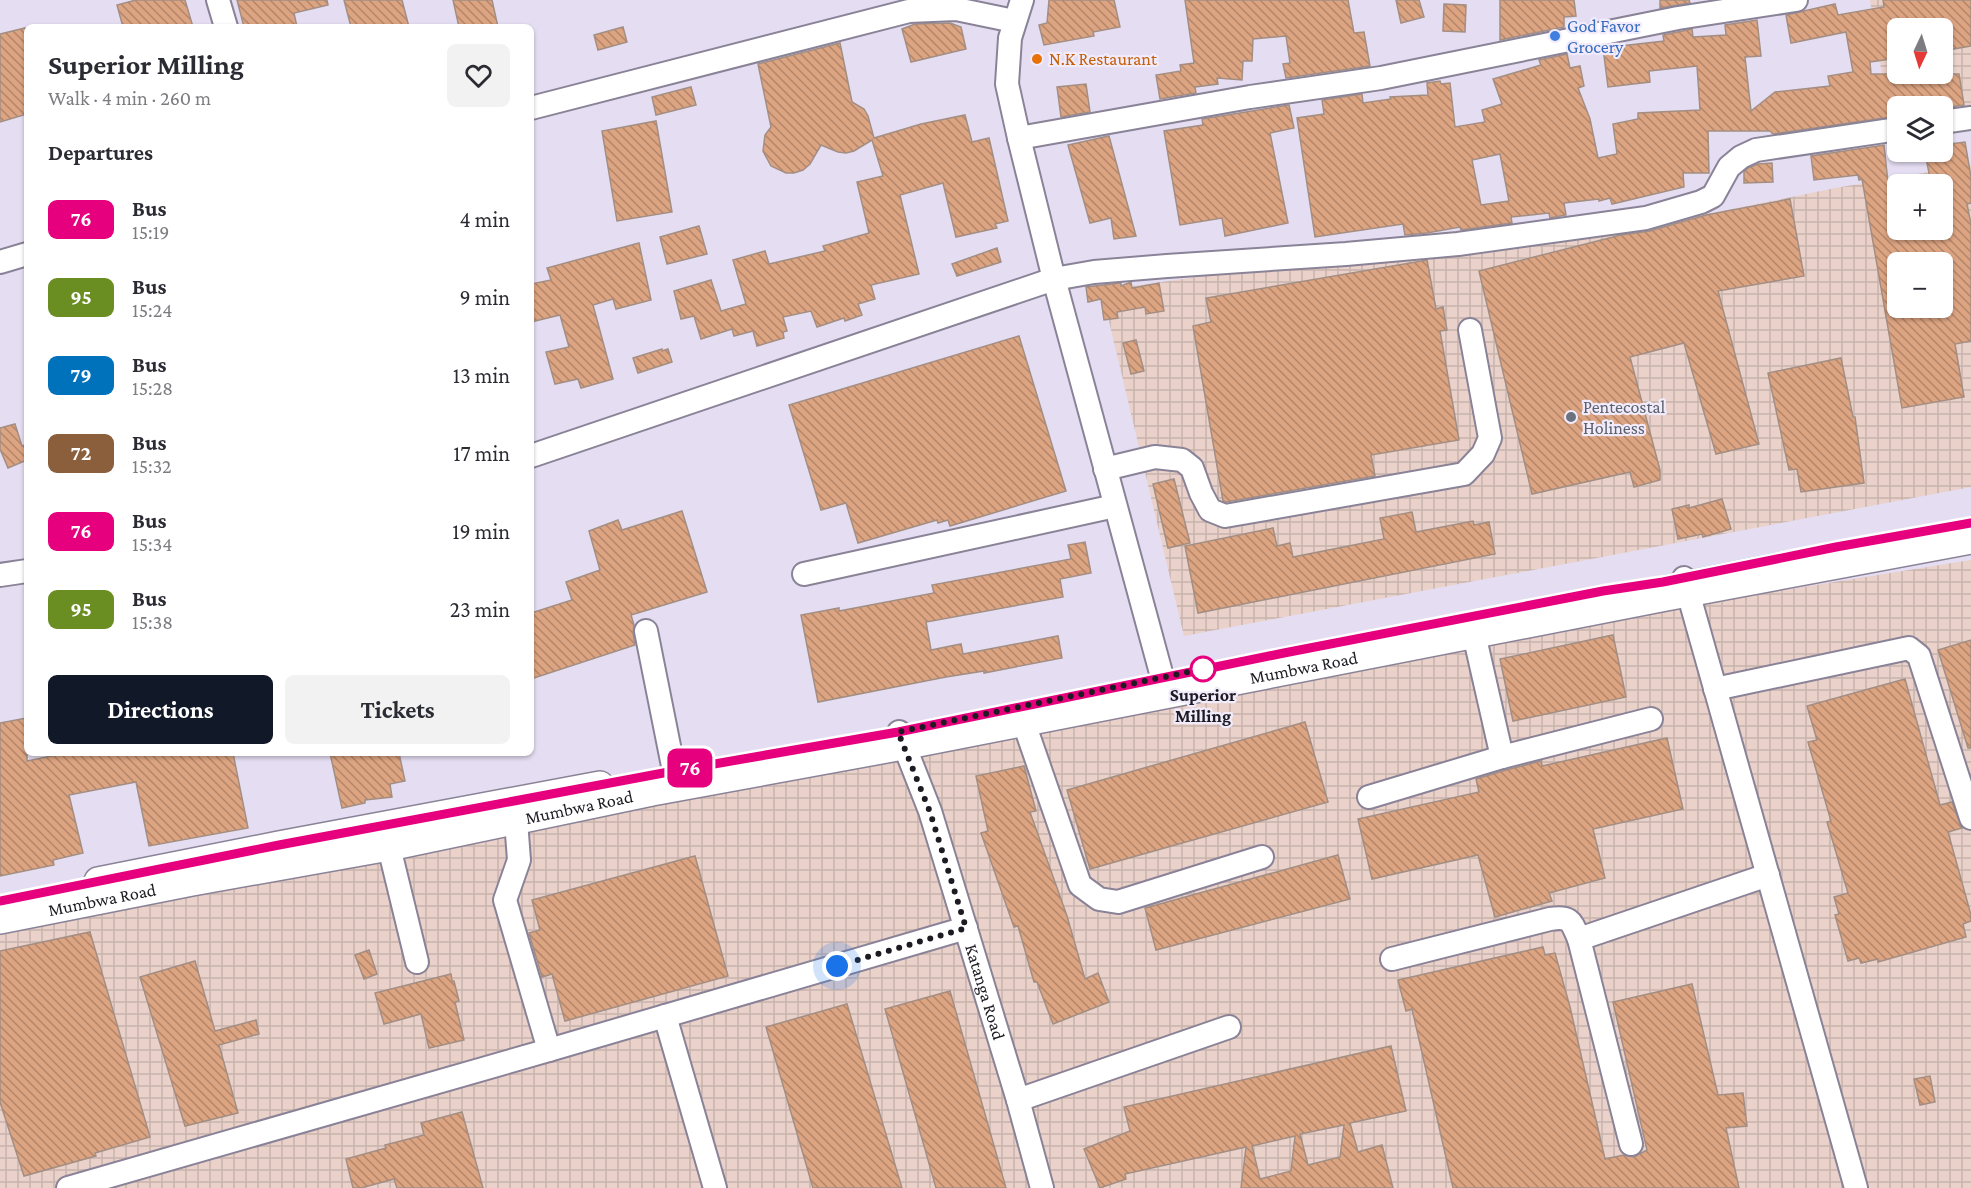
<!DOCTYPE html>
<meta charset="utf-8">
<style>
body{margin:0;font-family:"Crimson Pro",serif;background:#f2f2f3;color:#2b2b33;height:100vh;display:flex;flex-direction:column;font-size:22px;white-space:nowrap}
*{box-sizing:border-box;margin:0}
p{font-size:20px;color:#7c7c81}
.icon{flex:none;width:33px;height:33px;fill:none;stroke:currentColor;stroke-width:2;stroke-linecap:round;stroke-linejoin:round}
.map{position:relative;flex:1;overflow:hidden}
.details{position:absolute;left:24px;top:24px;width:510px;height:732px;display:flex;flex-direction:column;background:#fff;border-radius:9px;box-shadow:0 2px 4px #0004}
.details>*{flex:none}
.badge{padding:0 12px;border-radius:9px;font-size:21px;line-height:39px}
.needle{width:39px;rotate:184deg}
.fabs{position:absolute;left:1887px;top:18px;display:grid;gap:12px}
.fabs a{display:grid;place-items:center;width:66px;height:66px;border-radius:9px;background:#fff;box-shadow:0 2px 4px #0004;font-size:30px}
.you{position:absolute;width:30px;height:30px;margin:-15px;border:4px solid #fff;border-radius:50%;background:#1a73e8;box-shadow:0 0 0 9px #1a73e833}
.map>.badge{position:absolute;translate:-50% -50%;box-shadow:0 0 0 3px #fff}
h2{padding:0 24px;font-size:22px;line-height:54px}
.round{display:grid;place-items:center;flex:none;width:63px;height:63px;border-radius:9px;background:#f2f2f3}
.summary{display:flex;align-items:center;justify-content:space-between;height:102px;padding:0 24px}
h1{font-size:28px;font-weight:700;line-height:45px}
.button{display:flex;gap:12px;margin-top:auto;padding:12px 24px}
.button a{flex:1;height:69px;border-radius:9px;background:#111827;color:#fff;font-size:24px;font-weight:700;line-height:69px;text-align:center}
.button a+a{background:#f2f2f3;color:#2b2b33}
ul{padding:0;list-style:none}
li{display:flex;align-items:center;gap:18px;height:78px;padding:0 24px}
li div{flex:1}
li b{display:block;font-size:22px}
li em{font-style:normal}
li .badge{min-width:66px;font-weight:700;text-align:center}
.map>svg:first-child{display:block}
.industrial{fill:url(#industrial-grid);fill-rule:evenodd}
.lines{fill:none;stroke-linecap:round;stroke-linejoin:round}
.stream{stroke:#54a5b5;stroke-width:5}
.building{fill:url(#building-back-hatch);stroke:#a38e83;stroke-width:1.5;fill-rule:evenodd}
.minor-casing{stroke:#8a8397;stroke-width:26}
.major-casing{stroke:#8a8397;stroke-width:30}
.minor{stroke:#fff;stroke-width:22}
.major{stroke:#fff;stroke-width:27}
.line-casing{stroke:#fff;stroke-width:14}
.line{stroke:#e6007e;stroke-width:9}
.walk{stroke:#1d1a21;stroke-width:6;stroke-dasharray:0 10.8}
.shop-dot{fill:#3f7fe0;stroke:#f1ebfc;stroke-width:2}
.food-dot{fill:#e8710a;stroke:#f1ebfc;stroke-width:2}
.worship-dot{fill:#6b7280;stroke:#f1ebfc;stroke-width:2}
.stop-dot{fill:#fff;stroke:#e6007e;stroke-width:3}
.labels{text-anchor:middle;stroke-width:4.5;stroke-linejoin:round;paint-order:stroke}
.shop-label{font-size:18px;fill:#366cbe;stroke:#f1ebfc;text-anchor:start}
.food-label{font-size:18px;fill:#c56008;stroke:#f1ebfc;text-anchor:start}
.worship-label{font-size:18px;fill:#5b616d;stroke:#f1ebfc;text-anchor:start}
.street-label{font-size:18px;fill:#1d1a21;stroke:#f1ebfc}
.stop-label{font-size:18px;font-weight:bold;fill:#1d1a21;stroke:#f1ebfc}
</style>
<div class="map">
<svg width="1971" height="1188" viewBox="0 0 1971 1188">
<defs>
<pattern id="industrial-grid" width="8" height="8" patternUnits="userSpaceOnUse" patternTransform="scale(1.5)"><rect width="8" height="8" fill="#ead1ca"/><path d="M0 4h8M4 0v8" fill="none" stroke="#c8b3ad"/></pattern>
<pattern id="building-back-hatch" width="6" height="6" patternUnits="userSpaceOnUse" patternTransform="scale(1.5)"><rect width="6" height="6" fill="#dda482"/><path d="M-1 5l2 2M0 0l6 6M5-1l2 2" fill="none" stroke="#b3856a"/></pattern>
</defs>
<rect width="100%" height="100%" fill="#e5ddf2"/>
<g class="industrial">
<path d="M1870 0H1971V118L1943 122 1942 106H1898L1897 129 1872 127 1874 113 1887 106ZM1898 28H1942V74H1898Z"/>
<path d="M1971 165V487L1184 636 1108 317 1126 287 1412 247 1605 235 1835 188ZM1898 184H1942V230H1898ZM1898 262H1942V308H1898Z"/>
<path d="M1971 560V1188H0V916L896 732Z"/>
</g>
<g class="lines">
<g class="stream">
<path d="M1686 573 1780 554 1971 520"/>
<path d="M1169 677 1384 632 1677 575"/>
<path d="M1099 694 1157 680"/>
</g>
</g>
<g class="building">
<path d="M136 0H185L193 27H123L117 5Z"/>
<path d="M237 0H327L328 5 294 13 297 27H244Z"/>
<path d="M344 0H402L409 27H351Z"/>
<path d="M453 0H492L498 27H459Z"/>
<path d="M1049 0H1114L1120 27 1093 32 1094 36 1044 45 1039 25 1047 23Z"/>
<path d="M1185 0H1348L1354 33 1364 32 1370 66 1286 78 1283 64 1290 63 1286 36 1253 39 1252 61H1243L1242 80 1217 78 1218 84 1195 87 1196 93 1160 99 1156 75 1181 71 1180 65 1194 63Z"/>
<path d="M1396 0H1419L1424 17 1401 23Z"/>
<path d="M1500 0H1574L1576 16 1564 17V27L1500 40Z"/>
<path d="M1660 0H1689L1690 3 1660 8Z"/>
<path d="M1883 0H1971V46L1942 51V28H1898V58L1870 62 1871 74H1959L1964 105 1942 108V106H1898V116L1773 134 1770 131H1708L1709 173H1683L1684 187 1612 204 1610 198 1599 201V199L1564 203 1566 215 1550 218 1549 213 1511 217 1512 223 1461 230 1460 227 1427 233 1405 235 1403 224 1315 237 1297 118 1324 114 1322 100 1362 94 1363 103 1391 99 1390 97 1428 95 1427 83 1440 81 1441 84 1450 83 1455 127 1485 122 1482 110 1502 104 1493 79 1541 65 1539 60 1567 54 1570 68 1580 66 1584 86 1578 88 1590 119 1598 158 1617 154 1613 124 1638 119V113L1700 110 1697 66 1649 71 1650 82 1608 87 1603 48 1664 41 1663 35 1692 29 1693 37 1726 35 1725 25 1757 20 1761 56 1745 57 1751 111 1775 92 1830 86 1828 76 1853 72 1846 32 1791 43 1786 15 1835 4 1838 15 1884 7ZM1500 154 1509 201 1481 205 1472 160Z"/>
<path d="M1444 4 1466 5 1465 32 1443 31Z"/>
<path d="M950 23 961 27 966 49 911 62 902 29 915 24Z"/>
<path d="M623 27 627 42 598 50 594 35Z"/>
<path d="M25 28 27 35V114L0 122V34Z"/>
<path d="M840 43 852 102 864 109 868 116 874 138 921 124 965 115 972 142 989 138 1008 221 995 224 997 228 956 237 943 183 900 195 919 274 871 285 875 299 858 304 862 315 845 321 844 318 817 327 811 311 783 317 787 331 783 332 784 338 757 346 753 331 734 336 732 329 701 339 694 316 681 319 674 291 711 280 721 311 746 304 733 260 765 251 769 264 825 251 823 246 869 233 857 182 883 176 872 140 854 151 846 153 838 152 821 145 810 164 803 170 794 173H786L771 166 763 151 765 135 771 127 758 64Z"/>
<path d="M1086 84 1090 112 1061 117 1057 87Z"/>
<path d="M691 87 696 105 656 115 652 97Z"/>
<path d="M1289 105 1294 128 1270 133 1288 223 1225 236 1222 218 1180 225 1164 131 1203 125 1202 119Z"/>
<path d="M656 121 672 212 617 221 602 131Z"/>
<path d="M1109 136 1136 236 1114 239 1111 218 1090 223 1068 145Z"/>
<path d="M1965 142 1971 177V203L1967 204 1971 224V341L1955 344 1964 397 1902 408 1862 179 1859 180 1858 175 1814 180 1811 156 1884 145 1889 192 1898 191V230H1942V184H1931L1925 152H1942V145ZM1898 262H1942V308H1898Z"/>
<path d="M1772 163 1773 182 1744 183V172L1748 168 1758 164Z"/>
<path d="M1790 199 1804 276 1718 291 1759 444 1716 454 1684 343 1630 357 1660 470V480L1634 487 1630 472 1532 494 1479 271 1621 235 1650 231 1706 215Z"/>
<path d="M699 226 707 254 667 264 660 237Z"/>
<path d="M639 243 651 300 616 309 613 299 593 305 613 379 581 388 578 379 555 384 546 352 569 347 560 315 531 322V284L551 280 547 268Z"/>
<path d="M997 248 1001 262 957 276 952 264Z"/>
<path d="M1427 260 1436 309 1443 307 1447 330 1440 331 1459 440 1371 455 1375 476 1226 502 1223 501 1193 326 1211 322 1206 298Z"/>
<path d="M1131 282 1132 288 1159 283 1164 311 1146 314 1145 307 1117 312 1118 318 1104 320 1101 299 1088 302 1086 287 1121 283V286Z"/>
<path d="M1019 336 1066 491 950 526 948 520 938 523 937 520 858 543 846 503 821 510 789 405Z"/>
<path d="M1136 340 1144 371 1131 374 1123 343Z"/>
<path d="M662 349V351L668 349 672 362 638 373 633 358Z"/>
<path d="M1841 358 1853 417H1855L1864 483 1801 492 1797 469 1789 470 1768 373Z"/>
<path d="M15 424 22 446 27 444V460L8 468 0 449V428Z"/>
<path d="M1174 479 1190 543 1168 548 1153 484Z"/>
<path d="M1722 499 1731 529 1703 537 1702 534 1678 539 1672 509 1689 505V508Z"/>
<path d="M682 511 707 592 631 615 634 625 633 633 635 645 531 679V613L572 600 566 582 600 570 589 531 618 520 622 530Z"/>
<path d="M1412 512 1416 532 1473 521 1474 525 1489 522 1495 554 1198 613 1185 546 1273 528 1277 546 1290 543 1293 557 1384 539 1380 518Z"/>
<path d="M1085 542 1091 573 1060 579 1063 597 926 622 931 650 961 644 963 654 1058 636 1062 658 984 673V671L946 677 818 702 801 615 839 608V611L934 593 932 585 1071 559 1068 545Z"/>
<path d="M1613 635 1626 697 1513 721 1500 659Z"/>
<path d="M1971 640V748H1968L1938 650Z"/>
<path d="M1905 679 1940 805 1952 802 1962 828 1948 832 1971 915V921L1963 924 1966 937 1878 962V959L1861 963 1859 958 1848 961 1835 915 1839 914 1834 897 1848 893 1827 822 1831 821 1808 742 1817 740 1807 706Z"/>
<path d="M27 718V761L66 753H233L248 828 149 846 136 782 69 795 83 853 53 860 54 865 0 876V723Z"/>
<path d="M1305 722 1328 802 1090 869 1067 790Z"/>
<path d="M1667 738 1683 809 1593 829 1605 878 1549 893 1552 901 1495 917 1478 855 1372 879 1358 819 1479 792 1476 779 1506 770 1541 761 1542 766Z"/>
<path d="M330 753H399L405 781 390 784 392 797 365 800V803L342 808Z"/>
<path d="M1024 766 1036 811 1030 812 1067 916 1085 979 1098 973 1109 1002 1053 1024 1037 982H1034L1018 926 1014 927 981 833 988 831 976 776Z"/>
<path d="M1338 855 1350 899 1156 950 1145 908Z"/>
<path d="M695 856 728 976 565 1021 552 974 542 977 529 933 540 930 532 900Z"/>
<path d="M90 932 150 1137 95 1153 96 1156 24 1176 0 1102V951Z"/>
<path d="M1543 947 1545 955 1555 953 1570 1007 1605 1159 1624 1155 1634 1157 1647 1150 1613 1002 1692 984 1718 1095 1743 1093 1747 1126 1726 1128 1739 1188H1453L1412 1009 1406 1011 1398 980Z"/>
<path d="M369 950 377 974 364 979 355 955Z"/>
<path d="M195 961 215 1031 256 1020 259 1034 219 1045 238 1113 185 1126 140 977Z"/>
<path d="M451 974 452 981H454L459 1001 455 1002 464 1040 429 1048 421 1014 384 1024 375 993Z"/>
<path d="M950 991 1006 1188H936L885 1009Z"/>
<path d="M847 1004 902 1188H813L766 1027Z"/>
<path d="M1391 1046 1406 1111 1350 1123 1358 1152 1382 1145 1393 1188H1241L1246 1147 1125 1174 1126 1179 1100 1188 1084 1149 1130 1131 1124 1107ZM1344 1125 1340 1157 1308 1165 1300 1134ZM1295 1136 1291 1171 1260 1179 1252 1146Z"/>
<path d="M1930 1076 1935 1102 1920 1105 1914 1079Z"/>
<path d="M462 1112 483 1188H397L394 1179 361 1188H353L346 1159 386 1148 385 1145 424 1135 421 1123Z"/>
</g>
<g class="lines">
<defs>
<g id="minor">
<path d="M218 0 226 27"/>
<path d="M1022 0 1010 38 1007 84 1019 138 1054 279 1167 695"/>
<path d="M531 108 909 11 956 9 1014 21"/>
<path d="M1942 122 1971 118"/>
<path d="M1019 138 1250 97 1381 78 1678 18 1796 0"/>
<path d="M0 262 27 254"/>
<path d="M531 456 1054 279 1094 272 1167 266 1346 254 1458 244 1646 218 1701 202 1713 196 1729 167 1741 157 1756 150 1898 129"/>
<path d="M1105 469 1155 457 1182 460 1192 468 1201 493 1210 510 1225 516 1464 474 1483 454 1490 438 1470 330"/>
<path d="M804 574 1115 506"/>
<path d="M0 575 27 571"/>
<path d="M1684 578 1856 1188"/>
<path d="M646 631 674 771"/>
<path d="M1474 634 1502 757"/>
<path d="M1715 689 1909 648 1919 656 1971 818"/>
<path d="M1024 723 1080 885 1099 899 1118 902 1262 857"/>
<path id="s1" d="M899 732 930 811 1018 1100 1042 1188"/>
<path d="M1369 797 1502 757 1651 719"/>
<path d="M516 821 519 860 505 900 549 1050"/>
<path d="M389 847 417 962"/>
<path d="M1392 959 1550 919C1571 916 1571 921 1579 939"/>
<path d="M665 1016 715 1188"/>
<path d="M1018 1100 1229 1027"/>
<path d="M1631 1144 1579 939 1768 875"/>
<path d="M68 1188 549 1050 966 928"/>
</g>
<g id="major">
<path d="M98 881 279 845 600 785"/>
<path id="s2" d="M0 920 192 882 389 847 652 792 903 746 1666 597 1971 540"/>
</g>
</defs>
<use href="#minor" class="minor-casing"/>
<use href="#major" class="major-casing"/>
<use href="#minor" class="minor"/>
<use href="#major" class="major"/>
</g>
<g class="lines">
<defs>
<path id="line" d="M0 901 279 845 674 771 898 732 1284 653 1603 591 1663 582 1836 547 1971 523"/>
</defs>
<use href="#line" class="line-casing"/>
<use href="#line" class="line"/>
<path class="walk" d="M837 966 966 928 930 812 898 732 1203 669"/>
</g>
<circle class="shop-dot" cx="1555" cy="36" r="6"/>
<circle class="food-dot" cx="1037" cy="59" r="6"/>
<circle class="worship-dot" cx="1571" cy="417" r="6"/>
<circle class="stop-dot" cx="1203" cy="669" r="12"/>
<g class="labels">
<g class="shop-label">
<text x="1567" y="32">God Favor<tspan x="1567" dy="21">Grocery</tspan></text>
</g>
<g class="food-label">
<text x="1049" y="65">N.K Restaurant</text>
</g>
<g class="worship-label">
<text x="1583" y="413">Pentecostal<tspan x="1583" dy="21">Holiness</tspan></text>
</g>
<g class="street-label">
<text dy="6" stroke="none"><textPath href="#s2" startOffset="1328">Mumbwa Road</textPath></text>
<text dy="6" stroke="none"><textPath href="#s2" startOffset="590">Mumbwa Road</textPath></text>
<text dy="6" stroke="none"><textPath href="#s2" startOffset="104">Mumbwa Road</textPath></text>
<text dy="6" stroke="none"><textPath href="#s1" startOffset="274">Katanga Road</textPath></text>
</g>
<g class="stop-label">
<text x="1203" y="701">Superior<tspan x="1203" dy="21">Milling</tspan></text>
</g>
</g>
</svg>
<div class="fabs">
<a><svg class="needle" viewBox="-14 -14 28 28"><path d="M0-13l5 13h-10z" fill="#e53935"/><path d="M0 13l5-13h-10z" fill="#7c7c81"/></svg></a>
<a><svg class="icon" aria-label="layers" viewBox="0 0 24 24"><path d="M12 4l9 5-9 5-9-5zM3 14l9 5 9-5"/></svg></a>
<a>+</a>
<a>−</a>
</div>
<div class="you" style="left:837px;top:966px"></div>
<b class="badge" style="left:690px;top:768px;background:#e6007e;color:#fff">76</b>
<section class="details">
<div class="summary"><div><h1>Superior Milling</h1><p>Walk · 4 min · 260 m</p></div><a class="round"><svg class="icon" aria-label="heart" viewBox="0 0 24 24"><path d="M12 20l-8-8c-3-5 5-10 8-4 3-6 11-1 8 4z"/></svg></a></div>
<h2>Departures</h2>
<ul>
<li><span class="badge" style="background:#e6007e;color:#fff">76</span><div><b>Bus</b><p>15:19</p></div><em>4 min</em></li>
<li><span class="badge" style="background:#6b8e23;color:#fff">95</span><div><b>Bus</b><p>15:24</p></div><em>9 min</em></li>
<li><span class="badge" style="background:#0072bc;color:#fff">79</span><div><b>Bus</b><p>15:28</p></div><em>13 min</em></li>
<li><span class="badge" style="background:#8b5e3c;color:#fff">72</span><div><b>Bus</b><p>15:32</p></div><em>17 min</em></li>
<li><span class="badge" style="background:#e6007e;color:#fff">76</span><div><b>Bus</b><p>15:34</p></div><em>19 min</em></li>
<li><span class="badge" style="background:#6b8e23;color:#fff">95</span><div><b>Bus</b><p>15:38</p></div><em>23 min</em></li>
</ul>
<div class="button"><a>Directions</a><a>Tickets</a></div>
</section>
</div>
